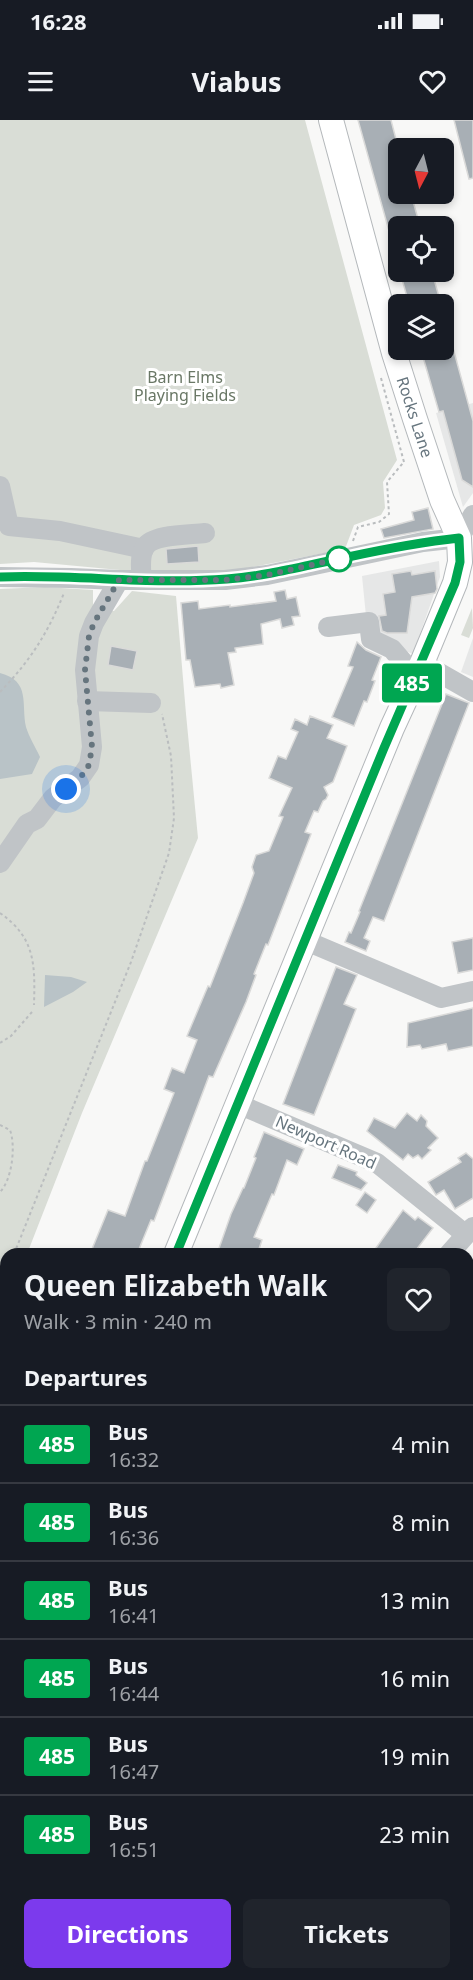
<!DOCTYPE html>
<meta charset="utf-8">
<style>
body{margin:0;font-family:"Noto Sans",sans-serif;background:#20242c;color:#f1f3f6;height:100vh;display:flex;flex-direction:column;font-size:22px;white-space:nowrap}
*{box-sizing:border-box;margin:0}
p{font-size:20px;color:#9ea1a6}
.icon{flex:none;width:33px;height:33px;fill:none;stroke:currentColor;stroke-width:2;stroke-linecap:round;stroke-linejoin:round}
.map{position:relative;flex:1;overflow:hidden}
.details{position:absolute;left:0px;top:1128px;width:474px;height:732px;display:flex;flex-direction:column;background:#171b24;border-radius:18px 18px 0 0;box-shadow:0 3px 9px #0003}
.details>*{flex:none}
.badge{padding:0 12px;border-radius:4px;font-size:21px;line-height:39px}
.needle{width:39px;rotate:187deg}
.controls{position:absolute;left:388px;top:18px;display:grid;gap:12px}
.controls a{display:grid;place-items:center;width:66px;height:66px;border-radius:9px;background:#171b24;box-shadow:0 3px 9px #0003;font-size:30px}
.you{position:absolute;width:30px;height:30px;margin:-15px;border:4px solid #fff;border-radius:50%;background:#1a73e8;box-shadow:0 0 0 9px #1a73e833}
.map>.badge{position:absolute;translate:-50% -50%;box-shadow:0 0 0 3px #fff}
h2{padding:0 24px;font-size:22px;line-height:54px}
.round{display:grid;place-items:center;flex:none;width:63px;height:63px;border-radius:9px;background:#20242c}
.overview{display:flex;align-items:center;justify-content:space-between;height:102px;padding:0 24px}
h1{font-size:28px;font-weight:700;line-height:45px}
.button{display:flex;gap:12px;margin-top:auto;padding:12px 24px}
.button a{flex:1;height:69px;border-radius:9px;background:#7c3aed;color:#fff;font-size:24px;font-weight:700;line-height:69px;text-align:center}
.button a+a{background:#20242c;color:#f1f3f6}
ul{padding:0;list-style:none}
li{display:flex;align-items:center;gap:18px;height:78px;padding:0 24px;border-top:2px solid #363941}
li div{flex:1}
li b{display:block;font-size:22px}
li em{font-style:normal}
li .badge{min-width:66px;font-weight:700;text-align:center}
.status{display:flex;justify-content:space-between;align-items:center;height:42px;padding:0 30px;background:#171b24;direction:ltr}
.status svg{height:16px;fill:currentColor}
header{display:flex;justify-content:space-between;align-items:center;height:78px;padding:0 24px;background:#171b24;font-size:27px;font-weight:700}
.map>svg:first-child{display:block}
.built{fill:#e6e7e7}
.green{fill:#d9ddd6}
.water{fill:#b9c3c7}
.building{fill:#a8afb5;stroke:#dadad9;stroke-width:1.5}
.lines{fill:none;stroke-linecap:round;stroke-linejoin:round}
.major-casing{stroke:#b4b8bb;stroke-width:26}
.path{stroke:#babdbf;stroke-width:2;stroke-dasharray:3 3;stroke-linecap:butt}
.minor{stroke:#c0c4c7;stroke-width:20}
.major{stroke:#fff;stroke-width:24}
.line-casing{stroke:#fff;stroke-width:14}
.line{stroke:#00a651;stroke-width:9}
.walk{stroke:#66757e;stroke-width:6;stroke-dasharray:0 10.8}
.stop-dot{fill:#fff;stroke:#00a651;stroke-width:3}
.labels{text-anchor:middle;stroke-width:6;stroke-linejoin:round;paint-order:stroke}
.park-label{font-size:16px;fill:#697765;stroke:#fff}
.street-label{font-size:16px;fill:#66757e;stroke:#fff}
</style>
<div class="status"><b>16:28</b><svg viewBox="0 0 49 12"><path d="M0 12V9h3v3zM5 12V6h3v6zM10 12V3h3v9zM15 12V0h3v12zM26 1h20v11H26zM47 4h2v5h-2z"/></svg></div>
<header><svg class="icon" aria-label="menu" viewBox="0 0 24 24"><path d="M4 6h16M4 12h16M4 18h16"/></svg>Viabus<svg class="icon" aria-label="heart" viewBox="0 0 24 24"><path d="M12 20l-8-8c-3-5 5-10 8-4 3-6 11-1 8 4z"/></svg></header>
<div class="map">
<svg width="473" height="1860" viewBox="0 0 473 1860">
<rect width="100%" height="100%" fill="#f8f8f7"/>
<g class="built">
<path d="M473 283V373L463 387 436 293Z"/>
<path d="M439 441 440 457 413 534 368 516 362 456Z"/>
<path d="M473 518V557L461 552Z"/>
</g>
<g class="green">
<path d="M0 0H305L397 340 383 362 385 388 381 395 354 405 345 429 232 451 152 453 34 442 0 444Z"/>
<path d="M45 467 93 470V488L114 491 132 471 176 476 186 594 198 718 82 993 27 1134H6V1187L0 1202V469Z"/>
<path d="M472 488 473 508 469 518 461 515Z"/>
<path d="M195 1854H413L427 1860H193Z"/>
</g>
<g class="water">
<path d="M0 553C31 561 21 584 26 607 29 617 36 628 40 637L32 654 0 659Z"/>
<path d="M45 855 71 857 87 862 73 872 44 887Z"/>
</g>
<g class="building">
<path d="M358 0H391L399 31V74H411L420 106H399V136H396Z"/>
<path d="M454 0H473V58L469 59Z"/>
<path d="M400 152H432L441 184H409Z"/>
<path d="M447 206 473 301V367L462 360 443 291 439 292 421 230H444V207Z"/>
<path d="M428 388 433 409 384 418 381 409 414 400 412 392Z"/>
<path d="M198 426 199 442 167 444 166 429Z"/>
<path d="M411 451 412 455 435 451 437 469 435 473 412 477 407 513H387L382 511 379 496 386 495 383 474 395 472 392 454Z"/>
<path d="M285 470 287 479 296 477 300 496 292 497 294 505 282 508 280 499 261 504 263 524 235 528 236 532 228 533 234 565 221 568 220 564 195 567 190 540H186L181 483 198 481 199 489 230 485V487L276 481 274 472Z"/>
<path d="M357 522 366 530 381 537 372 560 375 561 367 582 364 581 354 606 332 597 353 547 348 546Z"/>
<path d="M111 526 137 531 133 550 108 545Z"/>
<path d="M446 574 469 583 384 801 373 797 364 818 370 821 366 831 345 822 349 812 351 813 360 792 359 791Z"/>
<path d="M310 596 333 605 327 618 347 626 333 662 324 667 328 675 326 679 323 681 318 692 314 691 305 712 311 714 268 825 266 824 254 854 256 855 246 882 213 957 209 956 154 1101 151 1100 137 1134H90L108 1090 125 1096 145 1041H147L174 973 164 969 172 948 184 953 197 920 187 916 208 866 210 867 243 783 254 753 252 747 256 735 269 731 283 697 279 696 292 668 269 658 278 636 286 639 298 612 291 609 295 599 307 605Z"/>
<path d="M473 818V850L458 853 452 822Z"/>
<path d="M336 847 357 855 344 884 356 889 314 995 283 984Z"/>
<path d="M473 888V926L448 931 446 924 422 929 420 925 407 927 408 903Z"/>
<path d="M407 993 417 1001 421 995 427 1001 426 1006 438 1018 428 1028 431 1030 422 1039 418 1035 413 1038 408 1034 403 1040 367 1011 374 998 395 1008Z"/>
<path d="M264 1012 304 1029 297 1045 287 1040 274 1075 272 1074 254 1117 262 1120 258 1132 252 1130 251 1134H217L231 1094 243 1068H244L256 1038 254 1037Z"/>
<path d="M466 1033 473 1039V1078L455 1089 444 1070 436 1075 428 1062 461 1042 458 1038Z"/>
<path d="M338 1045 357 1052 356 1055 367 1063 361 1070 332 1058Z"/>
<path d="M365 1072 376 1080 367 1093 356 1085Z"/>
<path d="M403 1090 415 1100 418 1097 433 1108 413 1134H385L376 1128Z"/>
</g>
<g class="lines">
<defs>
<g id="major">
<path d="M176 1134 392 608 422 543 455 463 460 442 459 418 442 380 415 299 394 233 331 0"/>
<path d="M0 1568 6 1554"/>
</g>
</defs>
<use href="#major" class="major-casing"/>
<g class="path">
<path d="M381 258 404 342"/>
<path d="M353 421 358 407 379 402 389 394 387 362 403 343"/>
<path d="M0 572C30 541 48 513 64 473"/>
<path d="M0 793C36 818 35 846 34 885"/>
<path d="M0 923 11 916 32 892"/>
<path d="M0 1005 10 1010C16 1026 12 1060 0 1072"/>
<path d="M14 1134 131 842 169 733 174 698 171 636 162 594"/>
<path d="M0 1170 6 1155"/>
<path d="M330 1860V1854"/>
</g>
<g class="minor">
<path d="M0 366 9 406 60 411 144 429"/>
<path d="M0 457 71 458 119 460H225L267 455 423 422 459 418 473 395"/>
<path d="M142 460C141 450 139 436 145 427 153 414 190 415 205 413"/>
<path d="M328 507 369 502 371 519 392 529 410 550 417 554"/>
<path d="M422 543 473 572"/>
<path d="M87 581 151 583"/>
<path d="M0 743 27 704 37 699 53 678 80 658 89 645 92 627 85 550 89 516 94 503 119 460"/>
<path d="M304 820 441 878 473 871"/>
<path d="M238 984 377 1043 465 1114"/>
<path d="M449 1134 473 1107"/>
<path d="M468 1253 473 1255"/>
<path d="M468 1531 473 1519"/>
<path d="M468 1602 473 1604"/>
<path d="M0 1621 6 1623"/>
<path d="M468 1663 473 1650"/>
<path d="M468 1693 473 1695"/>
<path d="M468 1812 473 1814"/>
<path d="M133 1860 135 1854"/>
</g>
<use href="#major" class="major"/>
</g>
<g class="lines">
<defs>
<path id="line" d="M0 457C76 454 151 465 227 459 268 456 307 445 348 437 385 429 422 422 459 418L460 442 455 463 384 628 176 1134"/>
</defs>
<use href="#line" class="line-casing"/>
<use href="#line" class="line"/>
<path class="walk" d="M66 669 80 658 89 645 92 627 85 550 89 516 94 503 119 460H225L267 455 347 437 339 439"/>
</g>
<circle class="stop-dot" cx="339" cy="439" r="12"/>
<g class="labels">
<g class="park-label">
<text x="185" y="263">Barn Elms<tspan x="185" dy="18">Playing Fields</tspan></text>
</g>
<g class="street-label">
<text transform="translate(415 297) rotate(72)" y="6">Rocks Lane</text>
<text transform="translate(326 1022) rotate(24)" y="6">Newport Road</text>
</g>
</g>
</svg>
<div class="controls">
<a><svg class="needle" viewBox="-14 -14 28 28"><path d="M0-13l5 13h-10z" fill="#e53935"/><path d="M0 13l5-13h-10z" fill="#9ea1a6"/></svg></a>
<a><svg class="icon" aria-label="locate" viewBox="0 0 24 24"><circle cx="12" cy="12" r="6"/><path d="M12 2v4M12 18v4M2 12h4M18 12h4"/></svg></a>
<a><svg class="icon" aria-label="layers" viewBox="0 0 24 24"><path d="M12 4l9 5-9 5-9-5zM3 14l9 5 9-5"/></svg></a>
</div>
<div class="you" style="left:66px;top:669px"></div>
<b class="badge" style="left:412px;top:563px;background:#00a651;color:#fff">485</b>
<section class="details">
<div class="overview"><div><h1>Queen Elizabeth Walk</h1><p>Walk · 3 min · 240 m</p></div><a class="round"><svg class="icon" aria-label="heart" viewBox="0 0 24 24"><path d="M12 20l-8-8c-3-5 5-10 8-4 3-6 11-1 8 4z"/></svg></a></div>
<h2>Departures</h2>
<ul>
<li><span class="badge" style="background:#00a651;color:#fff">485</span><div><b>Bus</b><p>16:32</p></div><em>4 min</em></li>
<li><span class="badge" style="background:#00a651;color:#fff">485</span><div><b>Bus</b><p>16:36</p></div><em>8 min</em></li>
<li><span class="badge" style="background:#00a651;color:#fff">485</span><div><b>Bus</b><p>16:41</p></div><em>13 min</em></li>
<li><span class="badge" style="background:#00a651;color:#fff">485</span><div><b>Bus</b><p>16:44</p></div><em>16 min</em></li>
<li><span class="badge" style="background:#00a651;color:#fff">485</span><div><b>Bus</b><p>16:47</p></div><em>19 min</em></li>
<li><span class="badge" style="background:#00a651;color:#fff">485</span><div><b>Bus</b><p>16:51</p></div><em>23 min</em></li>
</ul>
<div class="button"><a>Directions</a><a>Tickets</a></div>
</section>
</div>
